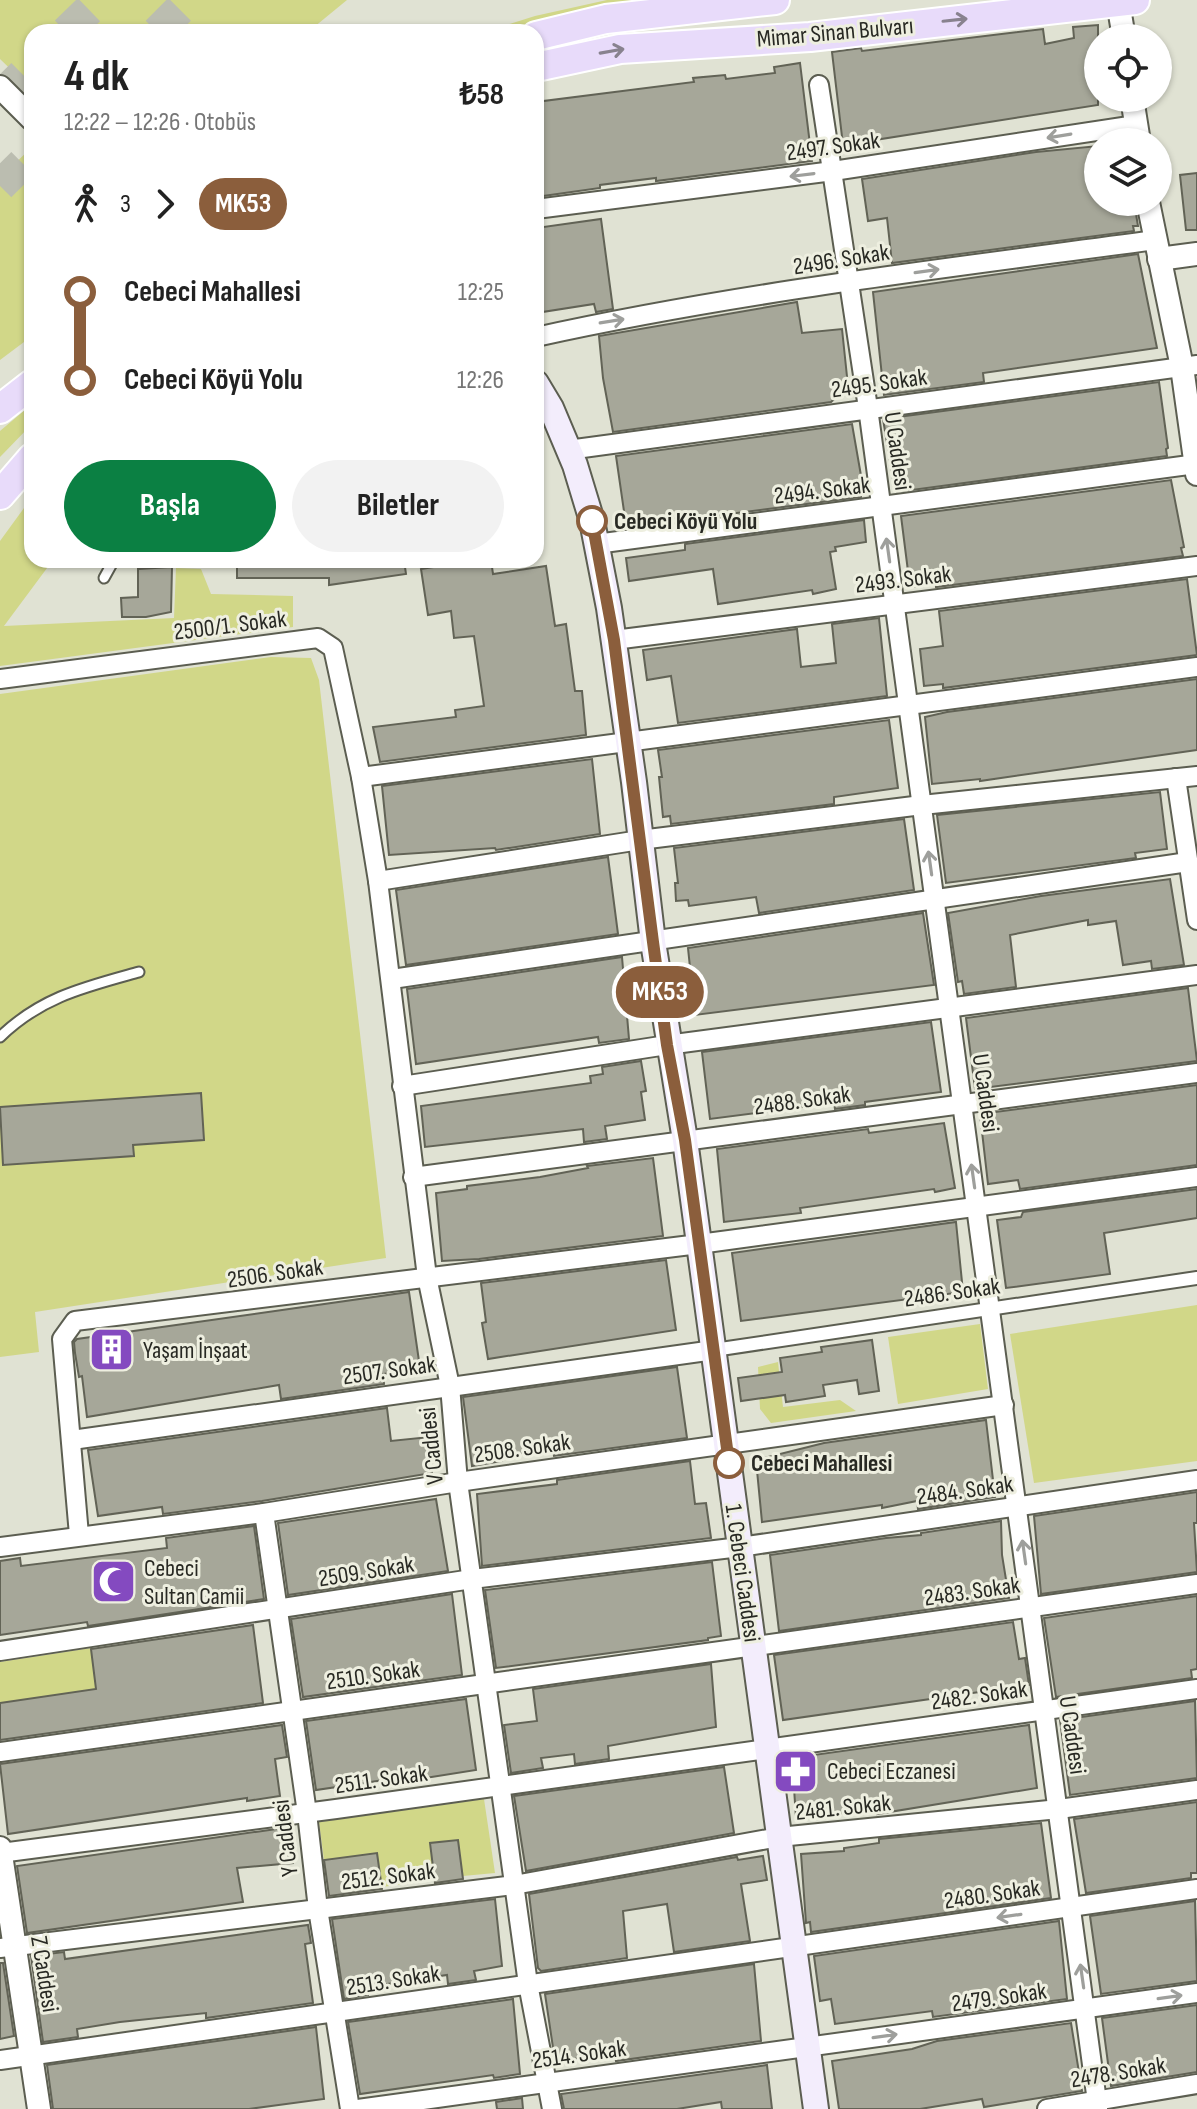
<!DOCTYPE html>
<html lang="tr">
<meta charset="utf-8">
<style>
body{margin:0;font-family:"Sofia Sans Condensed",sans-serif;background:#f2f2f2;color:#222;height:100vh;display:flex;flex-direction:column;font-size:30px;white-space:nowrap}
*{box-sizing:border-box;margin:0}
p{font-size:26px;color:#767676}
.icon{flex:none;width:44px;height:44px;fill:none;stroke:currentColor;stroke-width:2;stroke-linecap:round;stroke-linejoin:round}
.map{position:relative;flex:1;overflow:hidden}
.sheet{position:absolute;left:24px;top:24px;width:520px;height:544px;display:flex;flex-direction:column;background:#fff;border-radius:24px;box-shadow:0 2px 6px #0004}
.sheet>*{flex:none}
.badge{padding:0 16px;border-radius:26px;font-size:28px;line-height:52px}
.fabs{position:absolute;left:1084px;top:24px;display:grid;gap:16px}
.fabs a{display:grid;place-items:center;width:88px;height:88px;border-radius:50%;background:#fff;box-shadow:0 2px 6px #0004;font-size:40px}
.map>.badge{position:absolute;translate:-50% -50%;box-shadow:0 0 0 4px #fff}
.legs{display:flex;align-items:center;gap:12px;height:88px;padding:0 40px;font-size:26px}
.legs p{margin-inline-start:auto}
.summary{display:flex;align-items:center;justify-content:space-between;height:136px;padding:0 40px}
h1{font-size:44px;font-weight:700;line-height:60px}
.button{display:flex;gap:16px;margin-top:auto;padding:16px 40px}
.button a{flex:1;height:92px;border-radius:48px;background:#0b8043;color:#fff;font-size:32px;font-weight:700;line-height:92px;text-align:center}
.button a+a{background:#f2f2f2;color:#222}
ul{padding:0 40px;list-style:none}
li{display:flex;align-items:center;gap:28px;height:88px;font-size:30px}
li i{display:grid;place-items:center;width:12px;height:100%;margin:0 10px;background:currentColor}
li i::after{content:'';width:20px;height:20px;margin:-10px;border:6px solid;border-radius:50%;background:#fff}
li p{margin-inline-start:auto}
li:first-child i{background:linear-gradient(#0000 50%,currentColor 0)}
li:last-child i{background:linear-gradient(currentColor 50%,#0000 0)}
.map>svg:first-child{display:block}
.green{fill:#d1d788}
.building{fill:#a6a799;stroke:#626356;stroke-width:2}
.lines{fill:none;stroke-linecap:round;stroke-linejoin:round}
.motorway-tunnel{stroke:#bbbdb0;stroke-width:32;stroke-dasharray:32 16;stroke-linecap:butt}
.service-casing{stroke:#5c5e51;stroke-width:13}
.pedestrian-casing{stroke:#5c5e51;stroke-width:16}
.minor-casing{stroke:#5c5e51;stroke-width:22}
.tertiary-casing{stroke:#5c5e51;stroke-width:26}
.secondary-casing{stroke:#5c5e51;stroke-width:28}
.primary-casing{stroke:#fff;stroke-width:32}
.service{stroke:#fff;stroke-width:9}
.pedestrian{stroke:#fff;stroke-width:12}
.minor{stroke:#fff;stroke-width:18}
.tertiary{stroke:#fff;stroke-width:22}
.secondary{stroke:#f3edfc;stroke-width:24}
.primary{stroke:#e8dbfa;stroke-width:28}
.oneway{stroke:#88828e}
.oneway2{stroke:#9e9f9c}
.line-1-casing{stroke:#fff;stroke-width:18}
.line-1{stroke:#8b5e3c;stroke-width:12}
.stop-1-dot{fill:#fff;stroke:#8b5e3c;stroke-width:4}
.labels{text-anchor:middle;stroke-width:6;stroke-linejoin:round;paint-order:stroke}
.street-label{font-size:24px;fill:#282923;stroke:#eeefe0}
.stop-label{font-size:24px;font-weight:bold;fill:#282923;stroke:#eeefe0;text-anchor:start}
.poi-label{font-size:24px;fill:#282923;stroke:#eeefe0;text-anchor:start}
</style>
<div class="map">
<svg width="1197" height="2109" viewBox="0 0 1197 2109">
<rect width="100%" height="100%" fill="#e0e2d3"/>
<g class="green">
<path d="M0 0H347L308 32H32V90L0 59Z"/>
<path d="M607 0H694L544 22 508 32H484L535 16Z"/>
<path d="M30 149 32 152V336L0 360V167L6 172Z"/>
<path d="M32 404V424L0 457V431Z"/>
<path d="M32 497V560H53L4 626 174 618 176 568 201 569 211 594 293 596V627L0 666V541Z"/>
<path d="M271 657 311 658 319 680 386 1258 35 1312 39 1352 0 1357V694Z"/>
<path d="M1197 1305V1461L1034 1483 1010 1334Z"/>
<path d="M980 1324 988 1389 898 1404 888 1337Z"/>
<path d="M778 1362 783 1407 840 1400 856 1411 771 1423 760 1409 758 1367Z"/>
<path d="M91 1648 97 1689 0 1703V1662Z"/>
<path d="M484 1799 495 1873 463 1876 457 1840 430 1844 435 1880 382 1887 377 1853 324 1860 319 1822Z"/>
</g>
<g class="building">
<path d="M1098 25V105L843 145 832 52 861 48 862 51 1043 29 1045 44 1074 38 1073 27Z"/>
<path d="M800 63 812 161 656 181V178L600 185V188L536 197V102L694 82 693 78 725 75 726 79 775 73 774 67Z"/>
<path d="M1098 146V202H1134L1138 226H1133L1134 231 892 263 887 218 868 221 862 179 1036 152Z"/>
<path d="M1197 173V230H1186L1180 175Z"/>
<path d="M601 219 613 309 596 312 594 304 536 313V228Z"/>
<path d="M1138 254 1157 348 983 373 984 382 884 395 873 292Z"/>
<path d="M797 302 802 333 842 329 848 386 831 402 613 432 603 378 599 336Z"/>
<path d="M1159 382 1168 448 1166 449 1167 456 897 492 896 485H894L883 419Z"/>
<path d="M852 424 863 487H859L861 497 683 520 682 517 626 525 616 456Z"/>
<path d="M1171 480 1184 547 1181 548 1183 556 936 587V583L910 587 901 516Z"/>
<path d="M864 520 866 542 835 547 836 551 830 552 836 589 813 594 812 590 718 604 713 569 629 581 626 558 685 550V544Z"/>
<path d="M237 560H404L406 574 329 585V578H237Z"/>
<path d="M447 560H491L493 574 546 566 555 626 566 624 575 691H582L586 735 380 762 373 727 456 717 455 710 484 706 474 636 454 638 451 611 428 615 421 569 447 565Z"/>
<path d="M172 567 171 612 146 617H122L121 598 138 597V569Z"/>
<path d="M1187 579 1197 655 943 688V684L924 686 920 649 943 646 939 611Z"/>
<path d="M879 618 887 696 678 723 671 676 647 680 643 650 797 629 801 667 836 663 832 624Z"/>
<path d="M1197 679V750L980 781V779L932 784 925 717 947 712Z"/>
<path d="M889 720 898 788 834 797V804L671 824 670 816 663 817 659 777H662L658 750Z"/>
<path d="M592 759 600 834 496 850 495 848 389 855 382 786Z"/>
<path d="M1160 792 1167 849 1135 853 1136 858 946 883 937 815Z"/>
<path d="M904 819 914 890 759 913 756 897 689 906 688 900 676 901 675 883H678L674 848Z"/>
<path d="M608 857 618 934 406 965 396 890Z"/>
<path d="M1170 879 1184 965 1152 969 1151 961 1123 965 1116 921 1088 925V920L1010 935 1016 987 964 994 962 981 958 982 948 913 1041 896Z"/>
<path d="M923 913 934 985 695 1015 688 948Z"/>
<path d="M622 957 629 1039 599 1043 598 1037 416 1064 407 989Z"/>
<path d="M1188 988 1197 1061 975 1089 966 1018Z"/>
<path d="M931 1022 941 1092 865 1102V1105L835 1109 834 1103 710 1119 702 1052Z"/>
<path d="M641 1061 646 1091 641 1092 645 1120 605 1126 607 1139 584 1142 583 1129 425 1147 421 1106 591 1083 590 1076 603 1074 602 1067Z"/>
<path d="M1197 1085V1165L1020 1189 1018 1180 988 1184 980 1114Z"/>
<path d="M201 1093 204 1140 133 1145 134 1156 3 1165 0 1107Z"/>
<path d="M944 1123 955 1188 935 1192 934 1189 800 1208 801 1213 724 1222 717 1149 868 1129 869 1133Z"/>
<path d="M653 1158 663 1236 479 1259 442 1261 436 1193 467 1189V1186L540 1177 588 1168 587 1166Z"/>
<path d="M1197 1189V1218L1104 1233 1110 1274 1006 1288 997 1220 1021 1217 1023 1212Z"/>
<path d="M956 1222 963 1292 741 1321 732 1253Z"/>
<path d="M666 1260 676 1330 488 1359 482 1323 486 1322 481 1283Z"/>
<path d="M409 1292 420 1368 383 1374 384 1384 281 1399 279 1385 87 1417 82 1376 79 1377 75 1353 74 1342 77 1339Z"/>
<path d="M872 1340 879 1391 859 1394 857 1380 823 1385 825 1396 786 1402 785 1395 741 1401 738 1378 782 1372 780 1358 822 1352 821 1347Z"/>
<path d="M677 1367 687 1438 554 1456 553 1449 522 1453 501 1456 502 1461 472 1466 463 1397Z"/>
<path d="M387 1408 391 1441 429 1437 432 1473 262 1501 163 1514 162 1507 98 1516 88 1450Z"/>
<path d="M986 1420 995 1497 918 1509 917 1501 882 1508V1505L762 1522 756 1460 824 1443Z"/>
<path d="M690 1461 695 1504 706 1503 711 1538 482 1566 477 1494 557 1484V1480Z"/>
<path d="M1197 1492V1523H1194L1197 1572 1041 1594 1034 1516Z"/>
<path d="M436 1499 448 1571 288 1595 278 1523Z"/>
<path d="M1001 1521 1002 1555 1009 1598 779 1631 770 1555 886 1538 921 1535V1533Z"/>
<path d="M254 1526 264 1599 88 1626 87 1622 0 1635V1561L20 1558 21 1566 167 1548 166 1538Z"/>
<path d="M712 1562 721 1636 708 1638V1640L496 1668 485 1590Z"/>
<path d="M452 1594 462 1675 303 1697 291 1619Z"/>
<path d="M1197 1596V1669L1191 1670 1192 1678 1056 1697 1044 1618Z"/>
<path d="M1013 1622 1019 1659 1025 1658 1029 1685 783 1720 774 1655Z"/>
<path d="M253 1625 263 1703 0 1740V1703L96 1689 91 1649Z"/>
<path d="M711 1664 716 1727 608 1746 609 1759 575 1764 574 1754 541 1758 543 1768 511 1773 504 1725 537 1721 533 1689Z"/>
<path d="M466 1699 476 1770 419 1779 418 1775 316 1790 306 1721Z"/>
<path d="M1195 1701 1197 1778 1070 1795 1060 1720Z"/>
<path d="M282 1725 287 1757 275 1759 280 1796 247 1801V1798L8 1834 0 1764Z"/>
<path d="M1029 1725 1037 1788 877 1814 876 1810 796 1818 792 1758Z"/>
<path d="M724 1767 734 1833 526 1871 514 1796Z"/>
<path d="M1197 1802V1873H1191V1878L1086 1893 1074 1819Z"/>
<path d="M1041 1823 1051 1898 811 1932 810 1922 806 1923 801 1854 844 1851V1848L879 1843V1839Z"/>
<path d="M290 1827 293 1863 237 1868 243 1902 27 1933 17 1866Z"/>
<path d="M458 1840 463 1879 435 1883 430 1843Z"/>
<path d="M377 1853 382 1889 329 1896 324 1860Z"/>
<path d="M763 1856 767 1880 741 1884 750 1941 674 1952 667 1904 623 1911 627 1958 541 1971 538 1968 529 1894 737 1857 738 1860Z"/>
<path d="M495 1899 502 1966 474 1971 476 1980 448 1984 447 1975 367 1987 368 1995 344 1999 332 1919Z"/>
<path d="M1195 1901 1197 1981 1101 1994 1090 1916Z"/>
<path d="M1059 1921 1067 1999 933 2017 932 2011 835 2024 831 1999 820 2001 814 1956Z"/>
<path d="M308 1925 311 1943 305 1944 313 2003 206 2018V2013L120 2022 77 2029 78 2037 43 2042 31 1956 64 1952 65 1959Z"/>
<path d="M0 1963H3L14 2036 0 2039Z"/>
<path d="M754 1964 761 2041 616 2061 615 2054 555 2061 545 1994Z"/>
<path d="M513 1999 520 2074 494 2078 493 2075 360 2094 348 2022Z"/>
<path d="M1197 2005V2072L1111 2086 1102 2018Z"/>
<path d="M1071 2023 1082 2091 984 2107 982 2099 920 2109H839L832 2061 912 2049 937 2041Z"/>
<path d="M316 2027 324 2099 249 2109H53L47 2065Z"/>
<path d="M767 2065 772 2109H722L721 2102 677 2109H564L561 2094Z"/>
<path d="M522 2098 523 2109H497L496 2102Z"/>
</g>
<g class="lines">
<g class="motorway-tunnel">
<path d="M66 32 99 0"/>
<path d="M157 32 189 0"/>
<path d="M0 97 32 65"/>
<path d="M0 186 32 154"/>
</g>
<defs>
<g id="service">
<path d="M104 578 114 560"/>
<path d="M0 1037C41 997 85 987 139 972"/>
</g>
<path id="pedestrian" d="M714 1350 1197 1278"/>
<g id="minor">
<path d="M819 85 868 408 1098 2109"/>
<path d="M536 209 833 171 1136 125"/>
<path d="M536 337C740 292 949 268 1155 240"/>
<path d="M568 450 1197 365"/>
<path d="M596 544 1197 464"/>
<path d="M614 640 1197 566"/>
<path d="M0 679 318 638 333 648 361 777 378 881 427 1277 450 1386 458 1482 528 1984 552 2109"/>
<path d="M361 777 1197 667"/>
<path d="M1176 778 1197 920"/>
<path d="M378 881 640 840 922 805 1197 776"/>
<path d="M392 979 1188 862"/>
<path d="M402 1086 667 1045 1197 975"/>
<path d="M413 1177 1197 1073"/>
<path d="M72 1440 714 1350"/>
<path d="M264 1513 307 1813 318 1909 350 2109"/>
<path d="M79 1535 62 1339 75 1321 699 1244 1197 1177"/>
<path d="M0 1547 264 1513 458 1482 1004 1405"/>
<path d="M0 1651 472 1579 740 1547 1197 1480"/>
<path d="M0 1752 1197 1584"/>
<path d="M0 1853 336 1809 1197 1689"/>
<path d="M0 1948 514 1885 779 1837 1059 1809 1197 1790"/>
<path d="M0 2060 1197 1889"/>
<path d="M358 2109 1197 1993"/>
<path d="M1047 2109 1197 2084"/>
</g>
<g id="tertiary">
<path d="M1118 2 1124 38"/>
<path d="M0 87 32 119"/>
<path d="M1132 98 1139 142"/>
<path d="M1148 202 1182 367 1197 474"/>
<path d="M1159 259 1197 254"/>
<path d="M0 1848 39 2109"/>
</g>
<path id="secondary" d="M536 383 551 408 575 465 592 521 609 608 634 782 653 942 685 1140 816 2109"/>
<g id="primary">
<path d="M536 36 606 19 775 0"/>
<path d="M536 67 620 49 810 37 1135 0"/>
<path d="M0 409 32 384"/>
<path d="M0 495 32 458"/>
</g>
</defs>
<use href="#service" class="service-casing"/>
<use href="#pedestrian" class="pedestrian-casing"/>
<use href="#minor" class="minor-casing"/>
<use href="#tertiary" class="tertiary-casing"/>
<use href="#secondary" class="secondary-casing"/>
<use href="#primary" class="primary-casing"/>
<use href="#service" class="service"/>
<use href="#pedestrian" class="pedestrian"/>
<use href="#minor" class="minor"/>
<use href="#tertiary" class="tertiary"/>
<use href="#secondary" class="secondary"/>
<use href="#primary" class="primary"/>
</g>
<defs><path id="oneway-shaft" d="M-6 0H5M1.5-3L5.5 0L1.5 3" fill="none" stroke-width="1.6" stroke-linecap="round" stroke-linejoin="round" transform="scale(2)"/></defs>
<g class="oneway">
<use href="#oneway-shaft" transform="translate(955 20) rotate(-6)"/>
<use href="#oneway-shaft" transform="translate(612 51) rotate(-10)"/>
</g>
<g class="oneway2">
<use href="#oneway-shaft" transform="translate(1059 136) rotate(171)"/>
<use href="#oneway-shaft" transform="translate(802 175) rotate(173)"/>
<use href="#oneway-shaft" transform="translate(927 271) rotate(-8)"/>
<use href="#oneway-shaft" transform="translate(612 321) rotate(-9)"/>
<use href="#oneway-shaft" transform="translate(888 550) rotate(-98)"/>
<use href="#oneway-shaft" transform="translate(930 863) rotate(-98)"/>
<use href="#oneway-shaft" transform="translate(973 1176) rotate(-98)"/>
<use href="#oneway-shaft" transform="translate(1024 1552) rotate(-98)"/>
<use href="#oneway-shaft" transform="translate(1009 1916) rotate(172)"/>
<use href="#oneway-shaft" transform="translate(1082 1976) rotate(-98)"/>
<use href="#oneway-shaft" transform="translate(1170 1997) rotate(-8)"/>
<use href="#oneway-shaft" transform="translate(885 2036) rotate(-8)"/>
</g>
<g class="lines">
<defs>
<path id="line-1" d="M592 521 614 640 653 942 667 1045 685 1140 729 1463"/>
</defs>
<use href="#line-1" class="line-1-casing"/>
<use href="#line-1" class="line-1"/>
</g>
<defs>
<symbol id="building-square" viewBox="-11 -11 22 22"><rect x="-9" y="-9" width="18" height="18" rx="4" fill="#844ac0" stroke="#eeefe0"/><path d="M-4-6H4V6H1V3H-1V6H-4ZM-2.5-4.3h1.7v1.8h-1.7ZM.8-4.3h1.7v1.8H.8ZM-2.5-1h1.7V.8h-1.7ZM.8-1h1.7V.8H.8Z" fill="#fff"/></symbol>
<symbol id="mosque-square" viewBox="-11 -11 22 22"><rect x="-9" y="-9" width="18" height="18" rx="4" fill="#844ac0" stroke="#eeefe0"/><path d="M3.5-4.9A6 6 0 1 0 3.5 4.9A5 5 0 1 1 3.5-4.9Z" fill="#fff"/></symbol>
<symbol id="pharmacy-square" viewBox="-11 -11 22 22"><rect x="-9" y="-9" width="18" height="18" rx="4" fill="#844ac0" stroke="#eeefe0"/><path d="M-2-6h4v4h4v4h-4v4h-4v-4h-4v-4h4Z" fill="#fff"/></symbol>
</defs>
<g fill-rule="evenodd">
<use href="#building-square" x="86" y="1324" width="51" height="51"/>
<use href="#mosque-square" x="88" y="1556" width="51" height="51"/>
<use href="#pharmacy-square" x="770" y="1746" width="51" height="51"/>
</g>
<g class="stop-1-dot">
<circle cx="592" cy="521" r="14"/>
<circle cx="729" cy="1463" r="14"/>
</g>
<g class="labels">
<g class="street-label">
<text transform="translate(835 32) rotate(-5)" y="8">Mimar Sinan Bulvarı</text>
<text transform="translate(833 146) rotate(-8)" y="8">2497. Sokak</text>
<text transform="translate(841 259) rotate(-9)" y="8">2496. Sokak</text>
<text transform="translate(879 383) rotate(-8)" y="8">2495. Sokak</text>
<text transform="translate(898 451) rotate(82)" y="8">U Caddesi</text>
<text transform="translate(822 490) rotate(-7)" y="8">2494. Sokak</text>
<text transform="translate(903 579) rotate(-7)" y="8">2493. Sokak</text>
<text transform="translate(230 625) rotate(-7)" y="8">2500/1. Sokak</text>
<text transform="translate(986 1093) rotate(82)" y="8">U Caddesi</text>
<text transform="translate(802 1100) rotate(-8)" y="8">2488. Sokak</text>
<text transform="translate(275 1273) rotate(-8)" y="8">2506. Sokak</text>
<text transform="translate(952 1292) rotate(-8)" y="8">2486. Sokak</text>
<text transform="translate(389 1370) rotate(-8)" y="8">2507. Sokak</text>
<text transform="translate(431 1446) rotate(-96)" y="8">V Caddesi</text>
<text transform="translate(522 1448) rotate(-8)" y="8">2508. Sokak</text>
<text transform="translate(965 1490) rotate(-8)" y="8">2484. Sokak</text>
<text transform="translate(366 1571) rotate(-9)" y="8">2509. Sokak</text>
<text transform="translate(743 1573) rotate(82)" y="8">1. Cebeci Caddesi</text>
<text transform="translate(972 1591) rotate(-8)" y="8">2483. Sokak</text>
<text transform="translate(373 1675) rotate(-8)" y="8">2510. Sokak</text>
<text transform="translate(979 1695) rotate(-8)" y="8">2482. Sokak</text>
<text transform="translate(1073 1735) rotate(82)" y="8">U Caddesi</text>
<text transform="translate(381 1779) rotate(-8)" y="8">2511. Sokak</text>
<text transform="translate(843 1807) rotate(-6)" y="8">2481. Sokak</text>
<text transform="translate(285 1838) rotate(-97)" y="8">Y Caddesi</text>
<text transform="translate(388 1876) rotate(-7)" y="8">2512. Sokak</text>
<text transform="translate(992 1894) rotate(-8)" y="8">2480. Sokak</text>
<text transform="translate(45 1974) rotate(81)" y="8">Z Caddesi</text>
<text transform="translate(393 1980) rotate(-9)" y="8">2513. Sokak</text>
<text transform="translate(999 1997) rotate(-8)" y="8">2479. Sokak</text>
<text transform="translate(579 2054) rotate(-8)" y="8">2514. Sokak</text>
<text transform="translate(1118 2072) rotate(-9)" y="8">2478. Sokak</text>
</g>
<g class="stop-label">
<text x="614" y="529">Cebeci Köyü Yolu</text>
<text x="751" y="1471">Cebeci Mahallesi</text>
</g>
<g class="poi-label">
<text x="143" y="1358">Yaşam İnşaat</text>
<text x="144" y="1576">Cebeci<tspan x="144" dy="28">Sultan Camii</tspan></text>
<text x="827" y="1779">Cebeci Eczanesi</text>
</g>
</g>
</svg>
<div class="fabs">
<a><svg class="icon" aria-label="locate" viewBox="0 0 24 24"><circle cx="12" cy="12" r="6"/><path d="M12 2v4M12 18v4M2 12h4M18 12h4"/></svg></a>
<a><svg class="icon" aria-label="layers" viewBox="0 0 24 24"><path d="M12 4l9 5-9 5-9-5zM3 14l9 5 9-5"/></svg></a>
</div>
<b class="badge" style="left:660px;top:992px;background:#8b5e3c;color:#fff">MK53</b>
<section class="sheet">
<div class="summary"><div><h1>4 dk</h1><p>12:22 – 12:26 · Otobüs</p></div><b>₺58</b></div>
<div class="legs"><svg class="icon" aria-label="walk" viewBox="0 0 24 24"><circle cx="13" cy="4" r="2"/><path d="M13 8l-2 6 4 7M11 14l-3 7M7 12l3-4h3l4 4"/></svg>3<svg class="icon" aria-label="forward" viewBox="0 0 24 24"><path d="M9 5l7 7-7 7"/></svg><b class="badge" style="background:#8b5e3c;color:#fff">MK53</b></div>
<ul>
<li><i style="color:#8b5e3c"></i><b>Cebeci Mahallesi</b><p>12:25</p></li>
<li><i style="color:#8b5e3c"></i><b>Cebeci Köyü Yolu</b><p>12:26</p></li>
</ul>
<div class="button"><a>Başla</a><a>Biletler</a></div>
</section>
</div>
